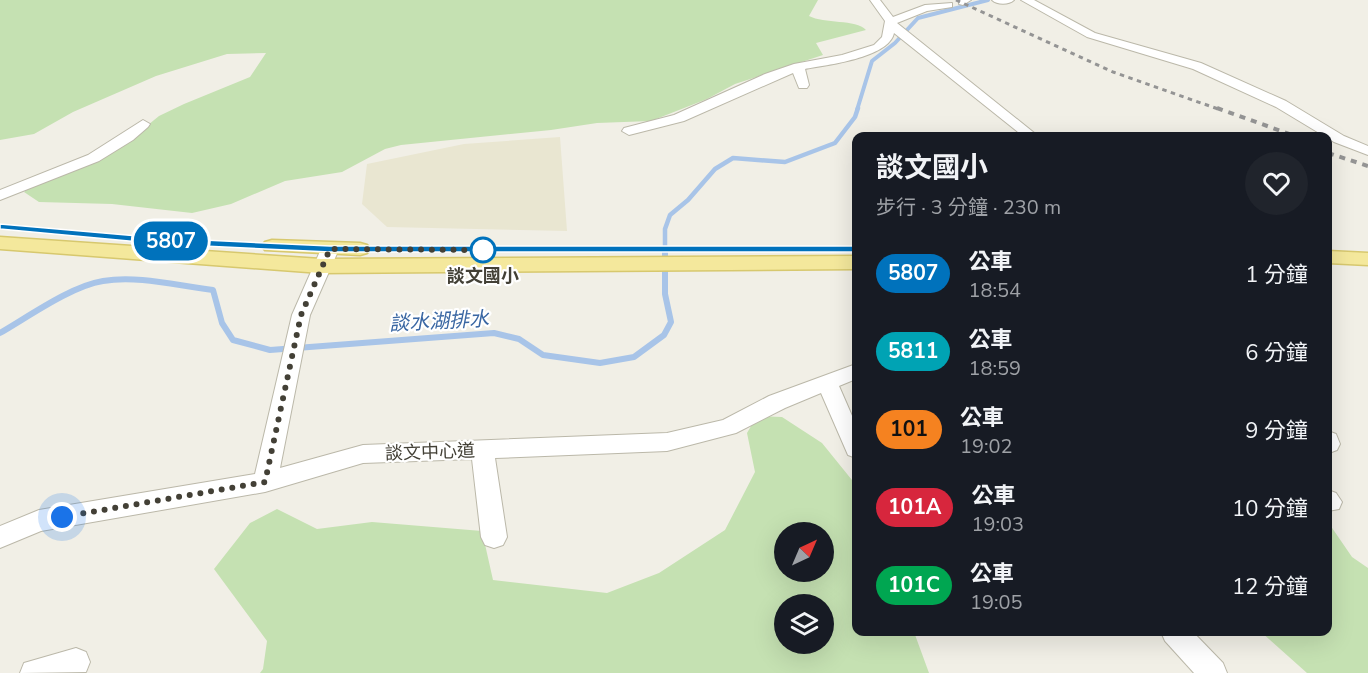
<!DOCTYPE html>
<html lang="zh-TW">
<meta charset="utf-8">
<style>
body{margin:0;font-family:"Nunito Sans","Noto Sans TC",sans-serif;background:#20242c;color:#f1f3f6;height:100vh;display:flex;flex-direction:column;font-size:22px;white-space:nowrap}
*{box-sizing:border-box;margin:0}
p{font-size:20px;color:#9ea1a6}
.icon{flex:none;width:33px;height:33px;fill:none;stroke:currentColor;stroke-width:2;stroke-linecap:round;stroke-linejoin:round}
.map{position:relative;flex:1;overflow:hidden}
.drawer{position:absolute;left:852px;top:132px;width:480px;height:504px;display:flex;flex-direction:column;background:#171b24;border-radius:12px;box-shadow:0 6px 24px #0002}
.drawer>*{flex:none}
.badge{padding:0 12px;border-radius:20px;font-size:21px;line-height:39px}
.needle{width:39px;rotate:44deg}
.controls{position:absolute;left:774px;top:522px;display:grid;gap:12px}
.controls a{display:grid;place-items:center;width:60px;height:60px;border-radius:50%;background:#171b24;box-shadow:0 6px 24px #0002;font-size:30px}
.you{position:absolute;width:30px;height:30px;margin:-15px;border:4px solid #fff;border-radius:50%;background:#1a73e8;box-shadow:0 0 0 9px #1a73e833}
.map>.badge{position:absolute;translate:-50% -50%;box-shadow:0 0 0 3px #fff}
.round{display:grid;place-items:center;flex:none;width:63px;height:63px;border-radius:32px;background:#20242c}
.summary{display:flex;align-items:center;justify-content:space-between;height:102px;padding:0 24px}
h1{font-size:28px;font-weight:700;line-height:45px}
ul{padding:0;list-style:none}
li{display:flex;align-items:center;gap:18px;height:78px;padding:0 24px}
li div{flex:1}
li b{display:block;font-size:22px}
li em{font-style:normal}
li .badge{min-width:66px;font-weight:700;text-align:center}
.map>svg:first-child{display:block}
.education{fill:#e9e6d1}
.green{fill:#c5e1b2;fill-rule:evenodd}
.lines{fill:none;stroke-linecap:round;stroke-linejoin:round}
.stream-far2{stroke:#a8c4e8;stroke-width:4}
.stream-far1{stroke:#a8c4e8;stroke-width:4.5}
.stream{stroke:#a8c4e8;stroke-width:6}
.minor-casing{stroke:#bbb8a9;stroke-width:2}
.major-casing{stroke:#d7c86e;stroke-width:3}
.minor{fill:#fff;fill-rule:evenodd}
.major{fill:#f4e89c;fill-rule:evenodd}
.rail-far1{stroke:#949494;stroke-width:3;stroke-dasharray:4.5 4.5;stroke-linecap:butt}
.rail{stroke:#949494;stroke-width:4;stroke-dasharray:6 6;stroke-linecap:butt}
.line{fill:#0072bc;stroke:#fff;stroke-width:1.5}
.walk{stroke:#434036;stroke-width:6;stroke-dasharray:0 10.8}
.stop-dot{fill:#fff;stroke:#0072bc;stroke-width:3}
.labels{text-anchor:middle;stroke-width:4.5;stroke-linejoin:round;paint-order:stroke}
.stop-label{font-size:18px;font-weight:bold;fill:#434036;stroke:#fff}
.street-label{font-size:18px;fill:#434036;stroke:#fff}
.water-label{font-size:20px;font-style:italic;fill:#3a67a3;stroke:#fff}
</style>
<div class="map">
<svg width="1368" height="673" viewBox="0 0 1368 673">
<rect width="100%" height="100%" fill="#f1efe6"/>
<path class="education" d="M560 137 567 231 387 227 362 204 367 164 464 144Z"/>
<g class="green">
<path d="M0 0H818L809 16C824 24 856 19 866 30L816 43 823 55 735 84 707 99 651 121 597 123 551 130 401 145 385 149 342 172 285 181 231 204 192 213 112 204 39 202 24 192 36 182 132 138 159 116 184 104 250 77 266 53 227 54 156 76 73 112 34 134 0 140Z"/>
<path d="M757 416 782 417 822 443 856 485V632H914L929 673H260L263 669 267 641 214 569 250 523 277 509 317 529 372 522 482 531 493 580 607 593 659 573 725 530 755 472 747 433ZM784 532H824V572H784ZM784 604H824V644H784Z"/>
<path d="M1328 522 1352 557 1368 568V673H1307L1261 632H1328Z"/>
</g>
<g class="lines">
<path class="stream-far2" d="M857 110 872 61 895 43 918 18 988 0"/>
<path class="stream-far1" d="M665 252V229L670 215 688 200 715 169 733 158 785 162 835 143 855 117 858 108"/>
<path class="stream" d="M0 333C28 317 71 286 103 281 138 275 178 286 213 290L222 323 233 340 270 350 494 333 519 339 543 355 600 363 634 357 664 335 671 322 665 294V250"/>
<defs>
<g id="minor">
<path d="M870 0H880L893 17 925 5 952 3V7L927 11 897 23 1038 136H1023L894 33C889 58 826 65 805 69L809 85 807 88H799L793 73 684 121 629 135 622 131 624 128 674 115 765 74 794 64 842 55 874 45 882 37 885 21Z"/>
<path d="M959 0H971L963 5 959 4Z"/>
<path d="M992 0H1014C1009 5 997 5 992 0Z"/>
<path d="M1021 0H1034L1095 33 1201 63 1286 101 1344 136 1368 146V155L1334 142 1276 107 1193 69 1087 37Z"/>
<path d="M143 120 150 124 148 127 133 140 99 161 0 200V190L88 155Z"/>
<path d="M330 244 339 249 310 315 280 468 363 445 667 433 723 420 769 396 856 364V379L839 386 856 425V458L848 455 821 393 785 408 736 433 667 451 495 458 507 537 503 545 494 548 485 545 481 537 472 459 363 463 265 492 41 531 0 548V526L39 510 255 474 292 315 321 249Z"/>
<path d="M1328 431 1336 434 1340 444 1337 450 1329 453Z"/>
<path d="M1328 490 1336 493 1342 502 1339 509 1328 511Z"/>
<path d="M1161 632H1193L1223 663 1227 673H1194L1165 641Z"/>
<path d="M76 648 86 652 90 662 86 672 20 673 24 663Z"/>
</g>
<g id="major">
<path d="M0 237 321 259 856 256V269L321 273 0 249Z"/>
<path d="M272 240 360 243 367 245 371 249 367 253 360 255 265 250 262 246 265 242Z"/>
<path d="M1328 251 1368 253V265L1328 263Z"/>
</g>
</defs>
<use href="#minor" class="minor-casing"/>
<use href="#major" class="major-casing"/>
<use href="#minor" class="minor"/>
<use href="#major" class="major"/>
<path class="rail-far1" d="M956 0 1113 72 1221 110"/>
<g class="rail">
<path d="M1217 108 1295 136"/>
<path d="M1328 153 1368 166"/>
</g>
</g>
<path class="line" d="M0 224 161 238 330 246H856L862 249 856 252H330L161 244 0 229Z"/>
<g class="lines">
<path class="walk" d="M62 517 265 482 301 315 330 249 483 250"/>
</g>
<circle class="stop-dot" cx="483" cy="250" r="12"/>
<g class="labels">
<g class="stop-label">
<text x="483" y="282">談文國小</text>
</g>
<g class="street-label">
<text transform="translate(430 452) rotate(-2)" y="6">談文中心道</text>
</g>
<g class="water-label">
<text transform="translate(439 321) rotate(-3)" y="7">談水湖排水</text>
</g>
</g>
</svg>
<div class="controls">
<a><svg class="needle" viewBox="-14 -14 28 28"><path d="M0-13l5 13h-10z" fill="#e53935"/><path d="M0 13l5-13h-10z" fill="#9ea1a6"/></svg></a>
<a><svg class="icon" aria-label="layers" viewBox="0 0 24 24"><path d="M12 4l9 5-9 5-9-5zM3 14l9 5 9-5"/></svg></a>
</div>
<div class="you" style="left:62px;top:517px"></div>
<b class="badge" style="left:171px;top:241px;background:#0072bc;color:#fff">5807</b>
<section class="drawer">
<div class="summary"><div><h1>談文國小</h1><p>步行 · 3 分鐘 · 230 m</p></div><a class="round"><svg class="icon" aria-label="heart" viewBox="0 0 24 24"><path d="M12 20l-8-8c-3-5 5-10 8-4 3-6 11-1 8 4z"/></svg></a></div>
<ul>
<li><span class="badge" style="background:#0072bc;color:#fff">5807</span><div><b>公車</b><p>18:54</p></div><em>1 分鐘</em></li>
<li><span class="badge" style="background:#00a3b4;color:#fff">5811</span><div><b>公車</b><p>18:59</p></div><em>6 分鐘</em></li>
<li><span class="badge" style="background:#f58220;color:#111">101</span><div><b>公車</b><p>19:02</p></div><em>9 分鐘</em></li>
<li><span class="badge" style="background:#d7263d;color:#fff">101A</span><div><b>公車</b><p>19:03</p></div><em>10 分鐘</em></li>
<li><span class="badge" style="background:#00a651;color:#fff">101C</span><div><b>公車</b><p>19:05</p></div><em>12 分鐘</em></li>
</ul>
</section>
</div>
